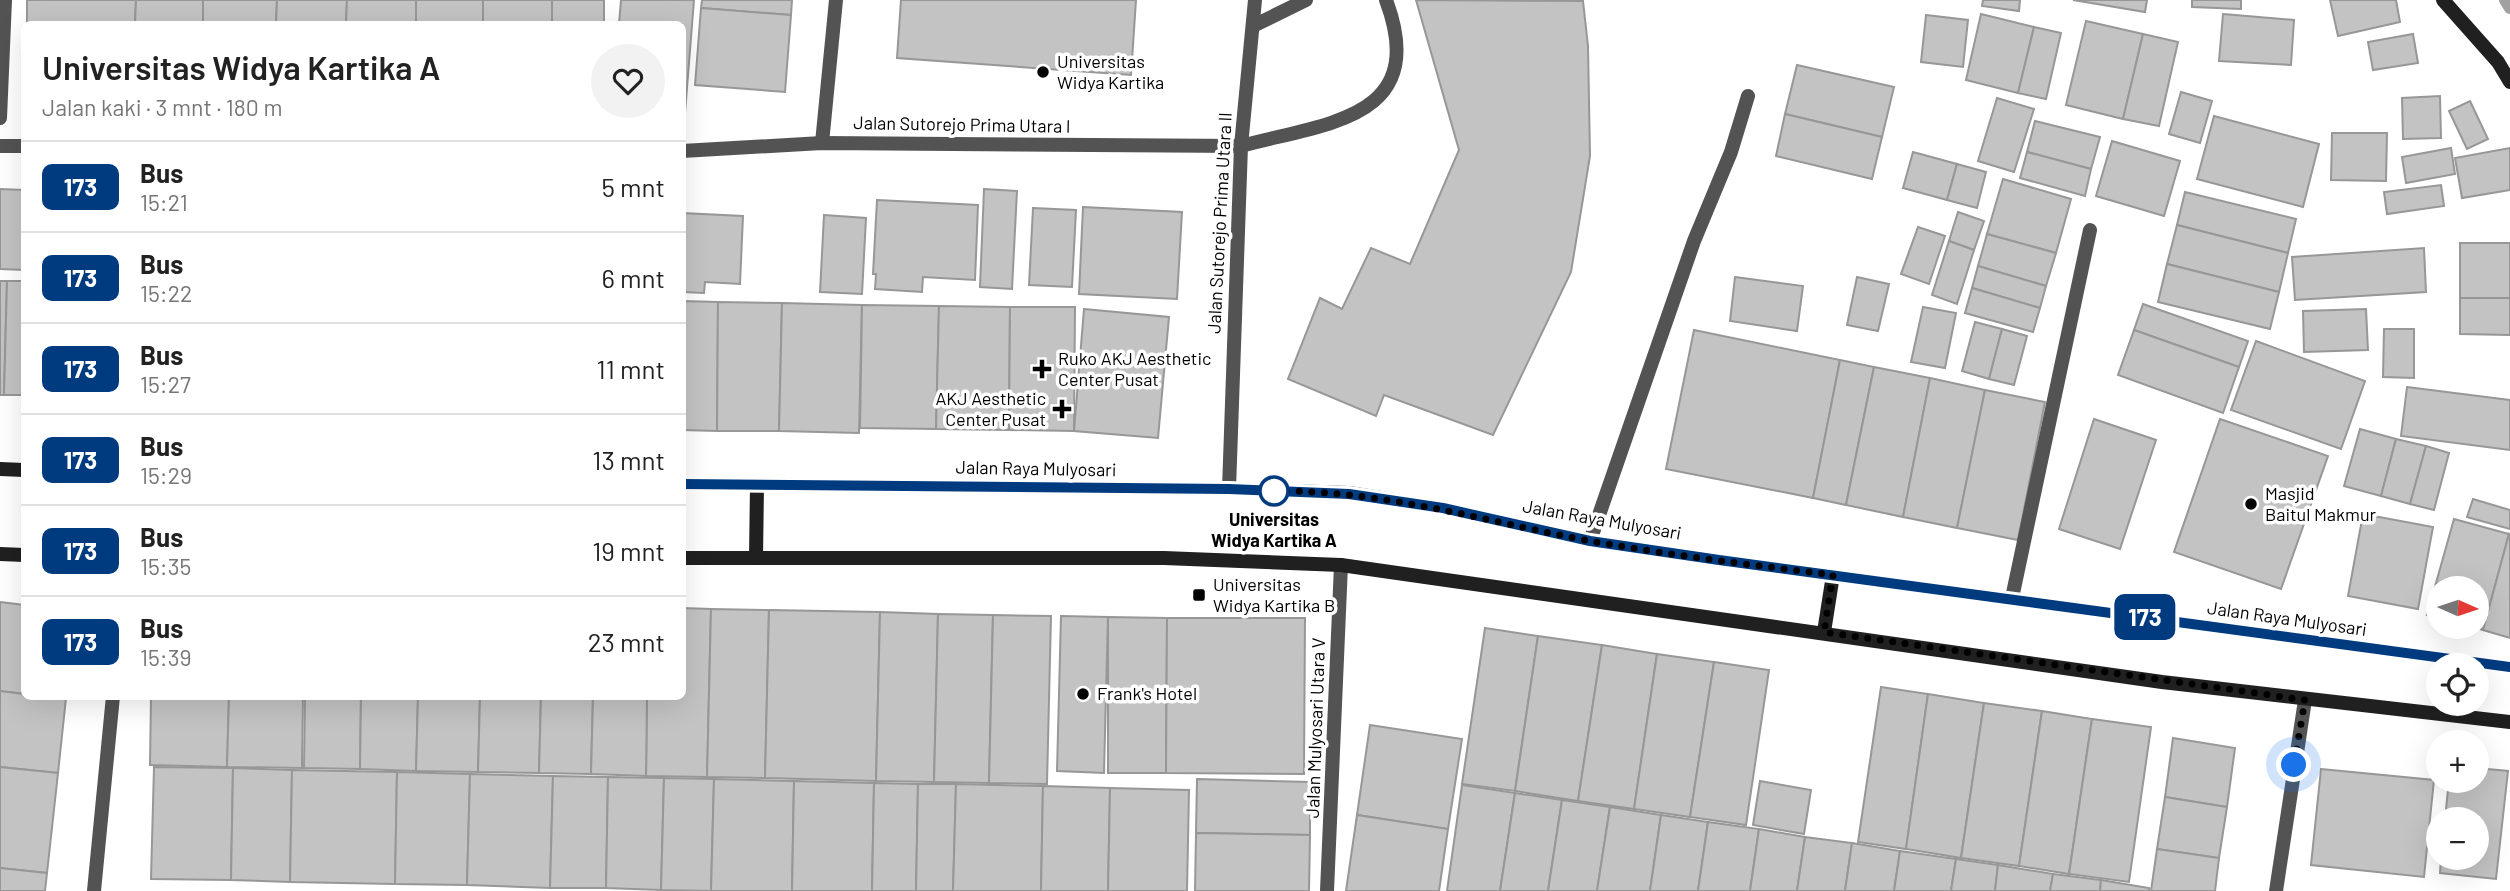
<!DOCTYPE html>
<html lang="id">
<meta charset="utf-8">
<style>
body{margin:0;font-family:Barlow,sans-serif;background:#f2f2f2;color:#222;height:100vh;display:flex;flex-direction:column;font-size:26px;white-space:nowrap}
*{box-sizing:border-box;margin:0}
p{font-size:23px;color:#767676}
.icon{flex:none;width:38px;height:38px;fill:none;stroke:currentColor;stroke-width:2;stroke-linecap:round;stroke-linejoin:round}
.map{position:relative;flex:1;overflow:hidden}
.side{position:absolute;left:21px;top:21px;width:665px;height:679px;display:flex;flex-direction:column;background:#fff;border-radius:10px;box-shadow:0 7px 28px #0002}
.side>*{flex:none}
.badge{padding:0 14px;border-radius:10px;font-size:24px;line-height:46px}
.needle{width:46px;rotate:93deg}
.controls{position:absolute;left:2426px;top:576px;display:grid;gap:14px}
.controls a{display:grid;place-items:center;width:63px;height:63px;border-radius:50%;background:#fff;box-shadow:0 7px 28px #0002;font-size:35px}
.you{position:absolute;width:35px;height:35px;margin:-18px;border:5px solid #fff;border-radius:50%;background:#1a73e8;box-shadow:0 0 0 10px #1a73e833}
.map>.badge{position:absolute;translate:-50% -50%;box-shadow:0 0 0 4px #fff}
.round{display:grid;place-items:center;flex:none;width:74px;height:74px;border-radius:37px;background:#f2f2f2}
.overview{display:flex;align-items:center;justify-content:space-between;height:119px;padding:0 21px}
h1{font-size:33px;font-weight:600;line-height:52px}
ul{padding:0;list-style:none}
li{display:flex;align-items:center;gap:21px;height:91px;padding:0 21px;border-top:2px solid #e0e0e0}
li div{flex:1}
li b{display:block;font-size:26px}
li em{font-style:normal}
li .badge{min-width:77px;font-weight:700;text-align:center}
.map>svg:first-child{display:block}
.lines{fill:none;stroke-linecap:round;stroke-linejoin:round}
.stream{stroke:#a1a1a1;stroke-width:12}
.building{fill:#c3c3c3;stroke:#979797;stroke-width:2}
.lane{stroke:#535353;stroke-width:14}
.street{stroke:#535353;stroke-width:14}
.secondary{stroke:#202020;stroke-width:14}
.line-casing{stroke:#fff;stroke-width:16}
.line{stroke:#003b80;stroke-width:10}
.walk{stroke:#000;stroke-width:7;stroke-dasharray:0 12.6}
.poi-dot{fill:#000;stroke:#fff;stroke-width:2.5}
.stop-dot{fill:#fff;stroke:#003b80;stroke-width:3.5}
.labels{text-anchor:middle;stroke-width:7;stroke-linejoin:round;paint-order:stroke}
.poi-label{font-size:18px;fill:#000;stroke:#fff;text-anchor:start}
.street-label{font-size:18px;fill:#000;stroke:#fff}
.stop-label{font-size:18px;font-weight:bold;fill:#000;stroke:#fff}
</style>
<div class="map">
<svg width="2510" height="891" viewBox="0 0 2510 891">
<rect width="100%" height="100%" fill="#fff"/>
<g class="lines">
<path class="stream" d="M2505 0 2510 8"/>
</g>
<g class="building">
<path d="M27 0H136L135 24H27Z"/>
<path d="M136 0H203V24H135Z"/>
<path d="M203 0H277L276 24H203Z"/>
<path d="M277 0H347L346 24H276Z"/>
<path d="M347 0H416V24H346Z"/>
<rect x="416" y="0" width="67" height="24"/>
<rect x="483" y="0" width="69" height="24"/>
<rect x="552" y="0" width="52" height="24"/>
<path d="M621 0H694L685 113 682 112V24H619Z"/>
<path d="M702 0H792L791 15 701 8Z"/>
<path d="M901 0H1136L1131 75 897 58Z"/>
<path d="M1416 0 1583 1 1588 46 1590 156 1571 272 1493 435 1384 395 1376 416 1288 379 1320 298 1342 309 1371 248 1410 264 1459 150Z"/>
<path d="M1983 0H2020L2019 11 1982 6Z"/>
<path d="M2073 0H2147L2145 12Z"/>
<path d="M2192 0H2241V9L2192 7Z"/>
<path d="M2330 0H2396L2400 22 2338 36Z"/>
<path d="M701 8 791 15 785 92 695 85Z"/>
<path d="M1981 14 2034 27 2018 93 1966 80Z"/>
<path d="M2223 14 2294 20 2291 65 2219 61Z"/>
<path d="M1926 15 1968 20 1963 67 1921 62Z"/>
<path d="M2086 21 2143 34 2123 119 2066 105Z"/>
<path d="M2034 27 2061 33 2046 99 2018 93Z"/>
<path d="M2143 34 2178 42 2159 126 2123 119Z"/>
<path d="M2413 34 2418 63 2373 70 2368 42Z"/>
<path d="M1797 65 1894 87 1882 137 1785 114Z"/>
<path d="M2181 92 2212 101 2200 143 2169 134Z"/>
<path d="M2440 96 2441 138 2403 139 2402 98Z"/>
<path d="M1997 98 2034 109 2014 172 1978 161Z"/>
<path d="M2470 101 2488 139 2467 149 2449 111Z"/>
<path d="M1785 114 1882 137 1872 179 1776 156Z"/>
<path d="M2214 116 2319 144 2303 207 2197 179Z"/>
<path d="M2035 121 2100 137 2091 169 2027 152Z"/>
<path d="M2332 133H2387L2386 181 2331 180Z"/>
<path d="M2112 141 2180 161 2164 216 2096 196Z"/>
<path d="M2451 148 2455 174 2406 183 2402 157Z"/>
<path d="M2510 148V190L2462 198 2455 158Z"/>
<path d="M1913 152 1957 164 1947 200 1903 188Z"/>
<path d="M2027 152 2091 169 2085 196 2020 178Z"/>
<path d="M1957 164 1986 172 1977 208 1947 200Z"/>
<path d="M2003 179 2071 199 2056 253 1987 234Z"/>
<path d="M2441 185 2444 206 2387 214 2384 192Z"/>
<path d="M0 189 24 190V270L0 269Z"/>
<path d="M984 189 1017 191 1012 289 980 287Z"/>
<path d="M2185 192 2296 219 2288 253 2177 225Z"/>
<path d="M877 200 978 205 975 280 923 277 922 292 875 289 876 274H873Z"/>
<path d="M1083 207 1182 212 1177 299 1079 294Z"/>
<path d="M1033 208 1076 210 1072 287 1029 285Z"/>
<path d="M1958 212 1984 221 1974 250 1949 241Z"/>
<path d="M682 213 743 216 740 284 705 282 704 293 682 292Z"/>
<path d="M824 215 866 218 862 294 820 292Z"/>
<path d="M2177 225 2288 253 2279 292 2167 264Z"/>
<path d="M1918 227 1945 236 1929 284 1901 274Z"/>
<path d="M1987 234 2056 253 2046 286 1978 266Z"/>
<path d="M1949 241 1974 250 1957 304 1932 295Z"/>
<rect x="2460" y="243" width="50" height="55"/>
<path d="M2424 248 2426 292 2295 300 2292 257Z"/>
<path d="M2167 264 2279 292 2270 329 2158 302Z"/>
<path d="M1978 266 2046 286 2040 308 1972 288Z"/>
<path d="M1735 277 1803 286 1797 331 1730 321Z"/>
<path d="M1857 277 1889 284 1878 331 1847 325Z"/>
<path d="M0 281H7L4 395H0Z"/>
<path d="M7 281H24V395H4Z"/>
<path d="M1972 288 2040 308 2033 332 1965 313Z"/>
<path d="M2460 298H2510V335L2460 334Z"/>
<path d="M682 301 718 302 717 431 682 430Z"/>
<path d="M718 302 782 303 779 431H717Z"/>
<path d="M782 303 862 305 859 433 779 431Z"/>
<path d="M2143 304 2248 341 2239 367 2134 330Z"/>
<path d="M862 305 939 306 936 429 860 428Z"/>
<path d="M939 306 1010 307 1009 430 936 429Z"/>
<path d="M1010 307H1075L1074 431 1009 430Z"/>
<path d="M1923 307 1956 313 1945 368 1911 362Z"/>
<path d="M1084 309 1169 317 1158 438 1074 431Z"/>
<path d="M2366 309 2368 350 2304 352 2303 311Z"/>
<path d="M1975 322 2002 329 1989 379 1962 371Z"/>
<path d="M2002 329 2027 336 2014 385 1989 379Z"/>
<path d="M2384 329H2414V378L2383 377Z"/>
<path d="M1694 330 1840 360 1813 498 1666 469Z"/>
<path d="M2134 330 2239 367 2223 413 2118 375Z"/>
<path d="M2256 341 2365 381 2341 449 2231 410Z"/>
<path d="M1840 360 1874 367 1846 505 1813 498Z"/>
<path d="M1874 367 1930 378 1903 517 1846 505Z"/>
<path d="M1930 378 1985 390 1957 528 1903 517Z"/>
<path d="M2407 387 2510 400V450L2401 436Z"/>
<path d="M1985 390 2045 402 2018 540 1957 528Z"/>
<path d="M2094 419 2156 440 2120 549 2059 529Z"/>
<path d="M2220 419 2328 456 2281 589 2174 552Z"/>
<path d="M2360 429 2396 439 2381 496 2344 486Z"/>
<path d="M2396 439 2426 446 2410 504 2381 496Z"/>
<path d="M2426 446 2449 453 2434 510 2410 504Z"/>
<path d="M2473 499 2510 510V529L2467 517Z"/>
<path d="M2363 514 2433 527 2418 609 2348 596Z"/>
<path d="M2454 519 2509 534 2483 630 2469 626H2476V588H2438V618L2427 615Z"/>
<path d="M2509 534 2510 535V638L2483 630Z"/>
<path d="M0 602 24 605V694L0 691Z"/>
<path d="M682 608 711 609 707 777 646 776 647 696H682Z"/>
<path d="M711 609 769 610 765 778 707 777Z"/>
<path d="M769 610 880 612 876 781 765 778Z"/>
<path d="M880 612 938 614 934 782 876 781Z"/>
<path d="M938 614 993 615 989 783 934 782Z"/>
<path d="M993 615 1051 616 1047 784 989 783Z"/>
<path d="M1061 616 1108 617 1104 773 1057 771Z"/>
<path d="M1108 617 1167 618 1166 773H1108Z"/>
<path d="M1167 618H1305L1304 774 1166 773Z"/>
<path d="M1485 628 1538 636 1515 791 1462 784Z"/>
<path d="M1538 636 1602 645 1578 801 1515 791Z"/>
<path d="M1602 645 1657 654 1634 809 1578 801Z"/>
<path d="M1657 654 1714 662 1690 817 1634 809Z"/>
<path d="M1714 662 1769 670 1746 825 1690 817Z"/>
<path d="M1881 687 1928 694 1906 849 1858 842Z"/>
<path d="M0 691 24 694V696L66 698 58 773 0 767Z"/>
<path d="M1928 694 1984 703 1961 858 1906 849Z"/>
<path d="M151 696H229L227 767 150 765Z"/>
<path d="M229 696H303L302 768 227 767Z"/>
<path d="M305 696H361L360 769 304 768Z"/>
<path d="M361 696H418L416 771 360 769Z"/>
<path d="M418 696H480L478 772 416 771Z"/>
<path d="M480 696H541L539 773 478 772Z"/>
<path d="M541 696H593L591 774 539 773Z"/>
<path d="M593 696H647L646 776 591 774Z"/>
<path d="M1984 703 2042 711 2019 866 1961 858Z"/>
<path d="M2042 711 2092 719 2069 874 2019 866Z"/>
<path d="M2092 719 2151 727 2129 882 2069 874Z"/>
<path d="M1370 725 1462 739 1448 829 1357 815Z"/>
<path d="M2173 738 2235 748 2227 807 2165 797Z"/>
<path d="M0 767 58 773 47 873 0 868Z"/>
<path d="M154 767 233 768 231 880 151 879Z"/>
<path d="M233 768 292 770 290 882 231 880Z"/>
<path d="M2476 768 2508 771 2496 879 2440 873 2441 858H2476V819H2445L2449 780H2476Z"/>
<path d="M2321 769 2434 780 2424 877 2311 865Z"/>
<path d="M292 770 397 772 395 884 290 882Z"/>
<path d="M397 772 470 774 467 885 395 884Z"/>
<path d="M470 774 553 776 550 888 467 885Z"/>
<path d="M553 776 608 777 606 888H550Z"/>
<path d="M608 777 664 778 661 890 606 888Z"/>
<path d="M664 778 714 779 711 891 661 890Z"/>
<path d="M714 779 794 781 792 891H711Z"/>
<path d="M1197 779 1310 782V835L1196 833Z"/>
<path d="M794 781 874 783 872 891H792Z"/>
<path d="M1760 781 1811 790 1804 834 1753 825Z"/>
<path d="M874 783 918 784 916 891H872Z"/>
<path d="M918 784H956L953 891H916Z"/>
<path d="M956 784 1043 786 1041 891H953Z"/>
<path d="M1462 785 1515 793 1500 891H1447Z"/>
<path d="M1043 786 1110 788 1108 891H1041Z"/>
<path d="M1110 788 1189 790 1187 891H1108Z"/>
<path d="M1515 793 1562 800 1548 891H1500Z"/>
<path d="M2165 797 2227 807 2219 858 2157 849Z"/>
<path d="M1562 800 1610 807 1597 891H1548Z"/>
<path d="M1610 807 1661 815 1650 891H1597Z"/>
<path d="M1357 815 1448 829 1439 891H1346Z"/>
<path d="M1661 815 1708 822 1698 891H1650Z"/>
<path d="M1708 822 1759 829 1750 891H1698Z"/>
<path d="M1759 829 1805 837 1797 891H1750Z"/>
<path d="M1196 833 1310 835 1309 891H1195Z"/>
<path d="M1805 837 1852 843 1845 891H1797Z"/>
<path d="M1852 843 1900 851 1894 891H1845Z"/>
<path d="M2157 849 2219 858 2215 891H2151Z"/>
<path d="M1900 851 1956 859 1951 891H1894Z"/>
<path d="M1956 859 1998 865 1995 891H1951Z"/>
<path d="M1998 865 2053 874 2050 891H1995Z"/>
<path d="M0 868 47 873 45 891H0Z"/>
<path d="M2053 874 2101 880 2100 891H2050Z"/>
<path d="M2101 880 2149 888V891H2100Z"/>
</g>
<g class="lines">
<g class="lane">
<path d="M1253 26 1306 0"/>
<path d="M1241 146C1325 123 1431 120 1386 0"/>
<path d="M1590 541 1694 241 1731 152 1748 96"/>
</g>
<g class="street">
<path d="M0 118 5 0"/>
<path d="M822 143 836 0"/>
<path d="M0 146H24"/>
<path d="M682 151 822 143 1241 146"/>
<path d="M1229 489 1241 146 1255 0"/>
<path d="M2012 598 2090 230"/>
<path d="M94 891 113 696"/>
<path d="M1327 891 1341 565"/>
<path d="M2276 891 2305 700"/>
</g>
<g class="secondary">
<path d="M2443 0 2498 62 2510 82"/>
<path d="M0 469 24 470"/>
<path d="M682 484 1229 489 1349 493 1443 508 1590 541 1719 560 2510 667"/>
<path d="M0 554 24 555"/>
<path d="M682 558H1164L1341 565 2162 682 2510 722"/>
<path d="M756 558 757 485"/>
<path d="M1824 632 1833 575"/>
</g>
</g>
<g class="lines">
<defs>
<path id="line" d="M682 484 1229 489 1349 494 1443 508 1590 541 1719 560 2510 667"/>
</defs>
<use href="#line" class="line-casing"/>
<use href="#line" class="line"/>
<path class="walk" d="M1274 491C1383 490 1484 521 1590 541 1670 555 1752 565 1833 575L1824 632 2305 700 2294 765"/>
</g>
<g class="poi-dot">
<circle cx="1043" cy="72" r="7"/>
<path d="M1038.5 358.5h7v7h7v7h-7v7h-7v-7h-7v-7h7z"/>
<path d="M1058.5 398.5h7v7h7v7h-7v7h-7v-7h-7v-7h7z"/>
<circle cx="2251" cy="504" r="7"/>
<rect x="1192" y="588" width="14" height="14" rx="3.5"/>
<circle cx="1083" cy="694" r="7"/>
</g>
<circle class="stop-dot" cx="1274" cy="491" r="14"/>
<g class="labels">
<g class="poi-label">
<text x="1057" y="68">Universitas<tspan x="1057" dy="21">Widya Kartika</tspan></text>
<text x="1058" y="365">Ruko AKJ Aesthetic<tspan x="1058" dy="21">Center Pusat</tspan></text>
<text x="1046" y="405" text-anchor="end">AKJ Aesthetic<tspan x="1046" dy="21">Center Pusat</tspan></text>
<text x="2265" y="500">Masjid<tspan x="2265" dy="21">Baitul Makmur</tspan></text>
<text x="1213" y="591">Universitas<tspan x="1213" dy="21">Widya Kartika B</tspan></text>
<text x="1097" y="700">Frank's Hotel</text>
</g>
<g class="street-label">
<text transform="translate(962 125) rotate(1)" y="6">Jalan Sutorejo Prima Utara I</text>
<text transform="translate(1220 223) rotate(-87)" y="6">Jalan Sutorejo Prima Utara II</text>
<text transform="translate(1036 469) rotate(1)" y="6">Jalan Raya Mulyosari</text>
<text transform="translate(1602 520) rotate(10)" y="6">Jalan Raya Mulyosari</text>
<text transform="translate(2287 619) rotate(8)" y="6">Jalan Raya Mulyosari</text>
<text transform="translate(1316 728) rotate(-88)" y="6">Jalan Mulyosari Utara V</text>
</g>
<g class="stop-label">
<text x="1274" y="526">Universitas<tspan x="1274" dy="21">Widya Kartika A</tspan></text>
</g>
</g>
</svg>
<div class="controls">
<a><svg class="needle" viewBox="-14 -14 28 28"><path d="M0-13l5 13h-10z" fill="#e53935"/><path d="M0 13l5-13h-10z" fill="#767676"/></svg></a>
<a><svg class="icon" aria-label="locate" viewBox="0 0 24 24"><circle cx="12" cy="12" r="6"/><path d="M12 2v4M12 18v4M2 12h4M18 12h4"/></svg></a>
<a>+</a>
<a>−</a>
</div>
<div class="you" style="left:2294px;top:765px"></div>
<b class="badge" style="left:2145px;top:617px;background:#003b80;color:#fff">173</b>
<section class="side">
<div class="overview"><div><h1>Universitas Widya Kartika A</h1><p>Jalan kaki · 3 mnt · 180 m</p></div><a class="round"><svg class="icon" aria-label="heart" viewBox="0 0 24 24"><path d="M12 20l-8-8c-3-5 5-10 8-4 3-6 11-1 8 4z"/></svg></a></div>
<ul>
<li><span class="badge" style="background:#003b80;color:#fff">173</span><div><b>Bus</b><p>15:21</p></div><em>5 mnt</em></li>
<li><span class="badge" style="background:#003b80;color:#fff">173</span><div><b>Bus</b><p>15:22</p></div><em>6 mnt</em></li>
<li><span class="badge" style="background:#003b80;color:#fff">173</span><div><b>Bus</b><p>15:27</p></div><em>11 mnt</em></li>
<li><span class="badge" style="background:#003b80;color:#fff">173</span><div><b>Bus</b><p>15:29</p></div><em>13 mnt</em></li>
<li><span class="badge" style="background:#003b80;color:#fff">173</span><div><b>Bus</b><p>15:35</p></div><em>19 mnt</em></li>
<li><span class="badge" style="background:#003b80;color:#fff">173</span><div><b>Bus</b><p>15:39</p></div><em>23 mnt</em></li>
</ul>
</section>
</div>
